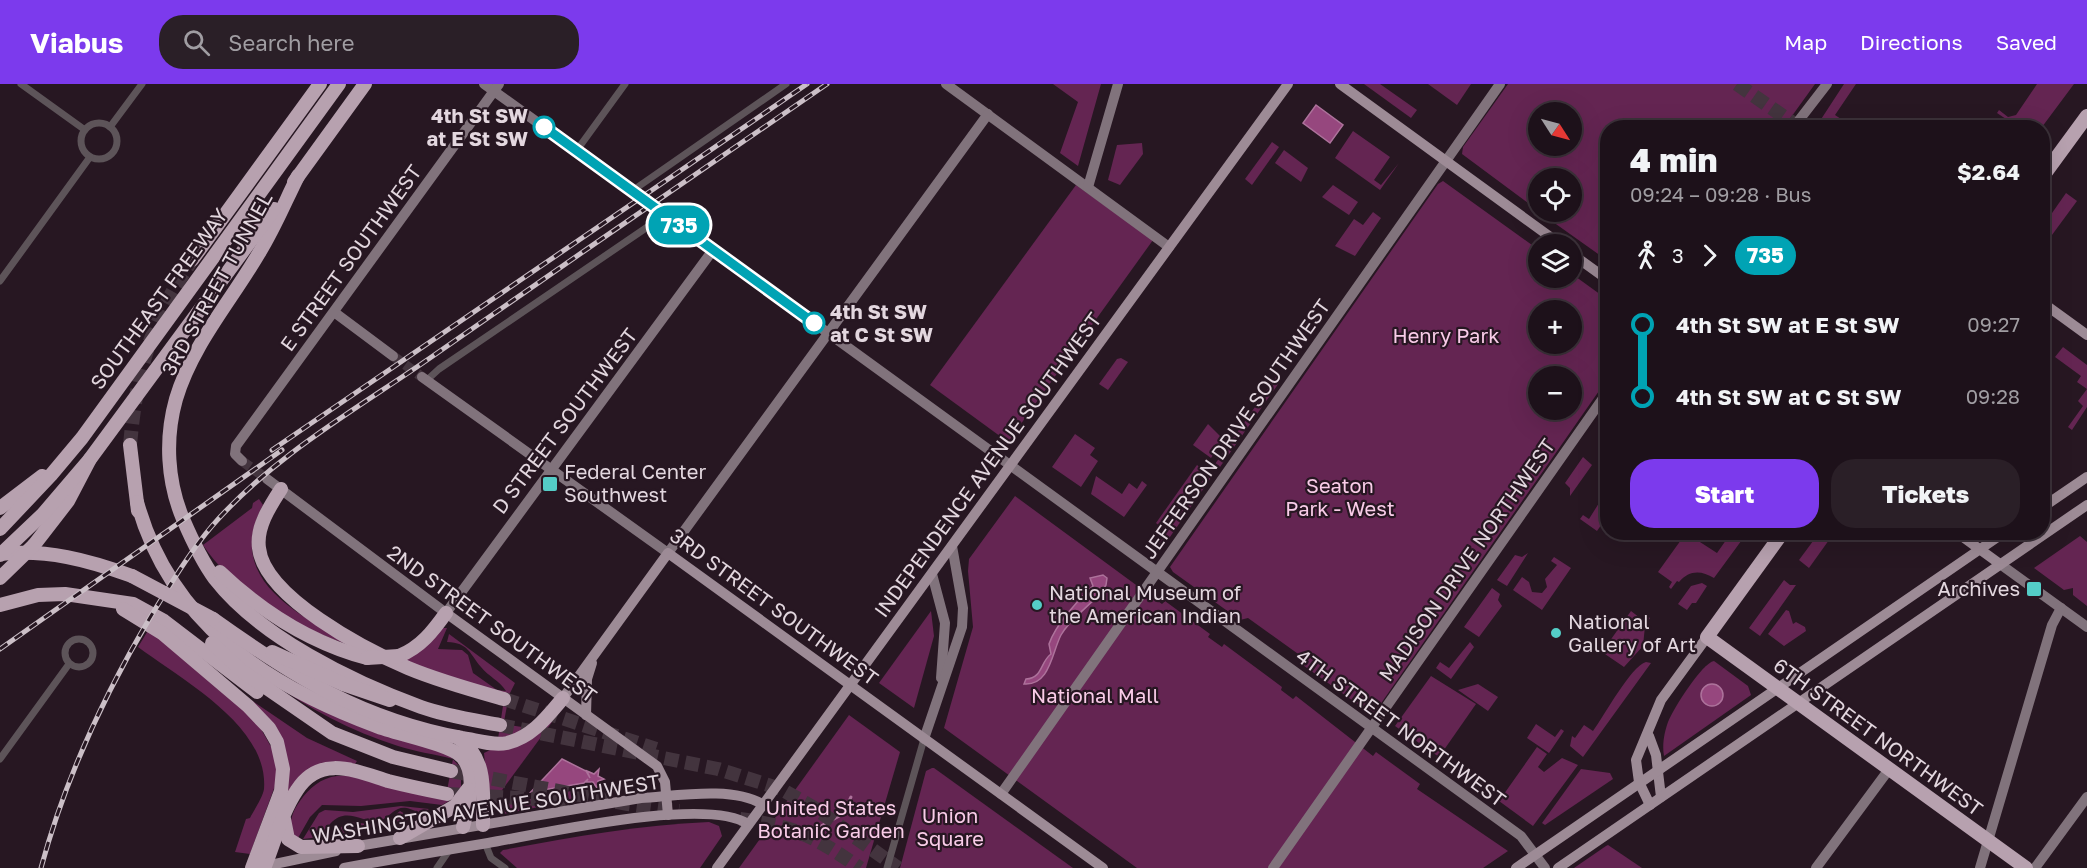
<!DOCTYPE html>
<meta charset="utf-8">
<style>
body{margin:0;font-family:"Golos Text",sans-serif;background:#2a1f27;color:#f1f3f6;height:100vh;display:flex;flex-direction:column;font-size:22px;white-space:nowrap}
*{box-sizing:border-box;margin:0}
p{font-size:20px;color:#a09da2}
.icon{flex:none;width:33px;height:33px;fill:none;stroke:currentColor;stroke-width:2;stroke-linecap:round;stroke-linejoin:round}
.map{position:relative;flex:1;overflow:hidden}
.panel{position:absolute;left:1600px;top:36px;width:450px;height:420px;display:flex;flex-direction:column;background:#1d111a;border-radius:24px;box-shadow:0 6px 24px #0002,0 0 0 2px #3b3139}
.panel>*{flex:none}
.badge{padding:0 12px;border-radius:20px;font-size:21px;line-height:39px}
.needle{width:39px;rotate:126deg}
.buttons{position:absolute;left:1528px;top:18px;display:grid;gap:12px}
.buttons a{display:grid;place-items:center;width:54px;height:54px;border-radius:50%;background:#1d111a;box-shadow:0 6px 24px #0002,0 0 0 2px #3b3139;font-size:30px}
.map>.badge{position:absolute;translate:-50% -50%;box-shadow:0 0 0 3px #fff}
.legs{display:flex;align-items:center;gap:9px;height:66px;padding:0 30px;font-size:20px}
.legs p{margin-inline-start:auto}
.headline{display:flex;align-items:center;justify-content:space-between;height:102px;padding:0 30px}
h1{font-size:33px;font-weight:800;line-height:45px}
.button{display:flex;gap:12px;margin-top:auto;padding:12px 30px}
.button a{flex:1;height:69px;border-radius:24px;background:#7c3aed;color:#fff;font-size:24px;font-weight:800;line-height:69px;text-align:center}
.button a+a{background:#2a1f27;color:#f1f3f6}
ul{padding:0 30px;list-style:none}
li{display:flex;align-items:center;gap:21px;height:72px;font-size:22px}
li i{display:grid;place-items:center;width:9px;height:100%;margin:0 8px;background:currentColor}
li i::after{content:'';width:15px;height:15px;margin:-8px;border:4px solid;border-radius:50%;background:#1d111a}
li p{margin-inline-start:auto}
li:first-child i{background:linear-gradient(#0000 50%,currentColor 0)}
li:last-child i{background:linear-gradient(currentColor 50%,#0000 0)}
header{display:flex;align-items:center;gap:36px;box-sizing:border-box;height:84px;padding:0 30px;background:#7c3aed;color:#fff}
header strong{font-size:28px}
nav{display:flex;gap:33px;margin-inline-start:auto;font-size:21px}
.search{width:420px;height:54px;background:#2a1f27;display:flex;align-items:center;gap:15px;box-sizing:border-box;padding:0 21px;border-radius:24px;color:#a09da2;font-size:22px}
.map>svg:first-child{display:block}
.green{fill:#642552;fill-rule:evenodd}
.water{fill:#96477e;stroke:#ad729b;stroke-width:1.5}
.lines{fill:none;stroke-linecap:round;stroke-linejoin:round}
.stream{stroke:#ad729b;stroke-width:3}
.secondary-tunnel{stroke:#43343e;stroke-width:10;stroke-dasharray:10 5;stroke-linecap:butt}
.highway-tunnel{stroke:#43343e;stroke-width:14;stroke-dasharray:14 7;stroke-linecap:butt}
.street{stroke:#5d5459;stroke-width:7}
.secondary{stroke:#81737c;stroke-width:10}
.primary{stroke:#9d8b96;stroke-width:10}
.highway{stroke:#b7a1af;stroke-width:14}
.rail-casing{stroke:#cbbfc7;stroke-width:5}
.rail{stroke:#271722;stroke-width:3;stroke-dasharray:9;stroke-linecap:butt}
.highway-bridge{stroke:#b7a1af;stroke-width:14}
.line-1-casing{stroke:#fff;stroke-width:14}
.line-1{stroke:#00a3b4;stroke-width:9}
.stop-1-dot{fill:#fff;stroke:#00a3b4;stroke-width:3}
.poi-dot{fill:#54cdc7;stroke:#271722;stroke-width:2}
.labels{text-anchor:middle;stroke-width:4.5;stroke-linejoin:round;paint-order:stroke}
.stop-label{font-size:20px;font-weight:bold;fill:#e3d7df;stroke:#271722;text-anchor:end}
.street-label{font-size:20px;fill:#e3d7df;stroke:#271722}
.park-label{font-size:20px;fill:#f9cce8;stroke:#271722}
.poi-label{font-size:20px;fill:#e3d7df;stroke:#271722;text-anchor:start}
</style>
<header>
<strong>Viabus</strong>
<div class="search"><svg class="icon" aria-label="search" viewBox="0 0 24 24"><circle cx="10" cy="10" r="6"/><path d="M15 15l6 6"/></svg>Search here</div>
<nav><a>Map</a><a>Directions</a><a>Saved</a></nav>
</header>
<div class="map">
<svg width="2087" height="784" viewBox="0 0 2087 784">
<rect width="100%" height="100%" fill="#271722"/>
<g class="green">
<path d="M1053 0H1101L1078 82 1060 69 1078 18Z"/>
<path d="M1364 0H1380L1417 26 1411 34Z"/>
<path d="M1428 0H1471L1457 21Z"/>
<path d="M1508 0H1815L1784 43 1608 44V177L1539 128H1572V94H1539V127L1462 70 1463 63ZM1539 28H1572V62H1539Z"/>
<path d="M1844 0H1856L1835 31 1853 43H1816Z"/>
<path d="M2037 0H2074L2042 43H2018L1997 29 1999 26 2008 33 2016 31Z"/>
<path d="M1353 47 1390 73 1374 96 1381 101 1399 79 1380 106 1335 74Z"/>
<path d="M1272 58 1279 63 1252 101 1245 95Z"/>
<path d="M1142 59 1143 70 1120 101 1108 96 1117 61Z"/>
<path d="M1284 66 1308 84 1301 98 1275 79Z"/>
<path d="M1443 97 1539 166V194H1572V190L1608 216V294L1375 628 1370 629 1300 579 1301 572 1248 534 1240 536 1173 488 1170 483 1438 100ZM1539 226H1572V260H1539ZM1572 292V326H1539V292Z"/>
<path d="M1076 101 1153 156 1008 358 930 301Z"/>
<path d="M1333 101 1358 118 1349 131 1322 113Z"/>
<path d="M2066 109 2077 117 2049 155 2043 151V142Z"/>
<path d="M1373 128 1381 134 1355 172 1335 162 1354 135 1363 141Z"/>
<path d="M2063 263 2087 281V323L2072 346 2068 343 2083 322 2078 317 2087 305 2077 298 2081 292 2055 273Z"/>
<path d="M1121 274 1128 278 1108 306 1099 300 1117 275Z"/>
<path d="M1276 293 1281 296 1220 383 1215 380Z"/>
<path d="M1208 340 1224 356 1211 374 1193 361Z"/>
<path d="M1075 350 1095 364 1090 371 1098 377 1081 403 1052 383Z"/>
<path d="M1583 373 1592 381 1570 412V404L1565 399Z"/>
<path d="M1197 381 1203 386 1162 444 1156 439Z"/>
<path d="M1209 388 1213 391 1163 463 1158 460Z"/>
<path d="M1096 392 1122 410 1129 399 1137 405 1142 397 1147 401 1124 433 1091 410Z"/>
<path d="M1015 412 1162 520 1165 517 1210 550 1208 553 1222 563 1224 560 1282 603 1281 606 1293 615 1296 612 1373 672 1376 668 1420 700 1417 705 1508 767 1483 784H1137L944 644 973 543 968 487 969 475Z"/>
<path d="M259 415 263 421C223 497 300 530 354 563 298 543 237 512 203 461L252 424 253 419Z"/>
<path d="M1608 416V431L1597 447 1580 435 1583 431 1589 435 1599 419Z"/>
<path d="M1686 449 1717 469 1731 449H1747L1714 494C1701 486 1689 486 1679 498L1677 497 1671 505 1669 503 1672 498 1658 488Z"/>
<path d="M1819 449H1834L1809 484 1799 476Z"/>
<path d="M2080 452 2087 458V522L2073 511V504L2064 506 2034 484Z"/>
<path d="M1528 469 1507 502 1497 496 1515 471 1522 473Z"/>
<path d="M1554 473 1571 484 1542 526 1513 506 1522 493 1529 498 1532 508 1542 509 1547 503 1545 495 1557 481 1551 477Z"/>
<path d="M1784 496 1790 501H1796L1760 552 1749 544Z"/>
<path d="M1702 499 1707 502 1696 519H1692L1687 526 1678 520 1691 502Z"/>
<path d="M1492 504 1500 510 1498 516 1502 522 1479 553 1464 543Z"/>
<path d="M1786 526 1789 527 1793 540 1796 538 1805 543 1806 547 1784 562 1768 550Z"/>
<path d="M931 527 934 552 914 624 879 599Z"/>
<path d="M1631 527 1644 537 1648 533 1650 534 1645 542 1643 562 1624 583 1602 568Z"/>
<path d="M442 544H447L438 565 462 566 468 571 473 589 497 606 506 607C499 596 489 593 481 583 469 569 469 559 447 558L449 550 515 599 509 611 503 643 507 644 509 641 522 643 521 648 498 655 504 615 402 578Z"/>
<path d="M149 545 257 638 274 668 278 684 276 699 250 770 235 768 246 735 250 734C254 726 263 713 264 705 269 642 182 596 138 563Z"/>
<path d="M1470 558 1474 563 1451 595 1436 584 1440 578 1449 584Z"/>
<path d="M1714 577 1748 602 1751 611 1664 672C1662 661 1664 649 1668 638 1673 625 1702 579 1714 577Z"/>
<path d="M1646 578 1651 579 1583 673 1570 662 1572 652 1575 654 1584 641 1593 647C1604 632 1631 582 1646 578Z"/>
<path d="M1431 592 1476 620 1439 673 1395 642Z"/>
<path d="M269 596 447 669 461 684V705L454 714 442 721 410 717 361 722 322 721 310 733 298 754 290 750C290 736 292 728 300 717 309 704 321 694 337 692 363 688 419 706 446 712L453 675C435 670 416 668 398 662 351 647 309 625 269 596Z"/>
<path d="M1478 600 1498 613 1488 627 1458 606Z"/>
<path d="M248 614 307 654 357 677 355 680 342 678 287 716 288 686Z"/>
<path d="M849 631 900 668 866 784H739Z"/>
<path d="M555 634 489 724 484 669Z"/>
<path d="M1536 640 1555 653 1561 645 1564 647 1549 669 1527 654Z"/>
<path d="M1537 663 1547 670 1538 683 1544 688 1562 674 1578 681 1533 742 1499 717Z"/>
<path d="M932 684H934L1073 784H900L926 687Z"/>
<path d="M1581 685 1610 689 1613 695 1545 741 1542 739Z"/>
<path d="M576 706 581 715 503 730V726L507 720Z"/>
<path d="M401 722 429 725 421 730C397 717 398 727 379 738 361 738 346 722 330 740L328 752 303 755 319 729 325 726 353 728Z"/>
<path d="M400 727 412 734 371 745 334 751 346 738 383 741Z"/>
<path d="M709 738 719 742 722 752 700 784H517L500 769 503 766C571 753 639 741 709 738Z"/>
<path d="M1608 761 1642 784H1574L1606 762Z"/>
</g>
<g class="water">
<path d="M1316 21 1343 41 1330 59 1303 39Z"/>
<path d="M1103 491 1107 494 1106 501C1095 520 1073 530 1061 551 1052 568 1050 602 1024 600L1026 595C1043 594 1040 578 1051 570L1049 560C1056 540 1078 516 1093 502L1090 494Z"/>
<circle cx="1712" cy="611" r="11"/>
<path d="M562 675 586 687 590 694 587 687 594 690 599 685 598 692 604 695 598 697 597 704 593 698H586L588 695 584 699 531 708Z"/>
</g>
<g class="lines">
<path class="stream" d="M821 742 843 730 851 713"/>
<g class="secondary-tunnel">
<path d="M640 112 660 127"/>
<path d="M393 272 422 293"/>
<path d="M242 377 267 395"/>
</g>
<g class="highway-tunnel">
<path d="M1737 0 1800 44"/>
<path d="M130 361C137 285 150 239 192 176"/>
<path d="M504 615 656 665"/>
<path d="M500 641 718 685 781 705 816 725 898 784"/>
<path d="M451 687 628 720 679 727"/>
<path d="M447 710 572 717"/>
<path d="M740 735C797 743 814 752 860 784"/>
</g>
<g class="street">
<path d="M21 0 85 46"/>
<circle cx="99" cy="57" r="18"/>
<path d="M110 43 142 0"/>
<path d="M577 66 625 0"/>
<path d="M632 107 786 0"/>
<path d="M0 197 90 73"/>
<path d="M427 296 439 285 665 131"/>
<circle cx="79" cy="569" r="14"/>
<path d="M0 675 69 580"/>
<path d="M485 759 491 774 505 784"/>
<path d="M437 784 450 765"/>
<path d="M887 784 924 655"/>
</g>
<g class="secondary">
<path d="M484 0 640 112"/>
<path d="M946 0 1169 163"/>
<path d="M1793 44 1827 0"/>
<path d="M1088 103 1118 0"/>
<path d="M660 127 1521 752 1545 784"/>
<path d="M334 228 393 272"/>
<path d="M422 293 668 469 988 30"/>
<path d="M242 377 235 370 236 362 499 0"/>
<path d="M267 395 446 529 713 166"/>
<path d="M2000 480 2087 543"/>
<path d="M932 490 945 539 941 594"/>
<path d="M924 655 962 543 963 524 952 462"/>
<path d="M1001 710 1500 0"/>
<path d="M1273 784 1608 307"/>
<path d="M1816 784 1890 684"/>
<path d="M1980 784 2052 541 2061 524"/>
<path d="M2035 784 2087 713"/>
</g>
<g class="primary">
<path d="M1340 0 1560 160"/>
<path d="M1572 170 1608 196"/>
<path d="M2043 219 2087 251"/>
<path d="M2043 423 2087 393"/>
<path d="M1956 448 2000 480"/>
<path d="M446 529 657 682 665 698 668 731"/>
<path d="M563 614 668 469 1103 784"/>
<path d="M586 631 587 595 592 579"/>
<path d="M1649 652 1656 671 1661 713"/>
<path d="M1650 721 1639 698 1636 676 1661 616 1707 553"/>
<path d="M352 763 641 714C676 712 732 702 762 720"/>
<path d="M261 783 336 767"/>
<path d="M344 784C392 775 440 767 488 759 541 750 706 712 748 740"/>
<path d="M717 784 1288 0"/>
<path d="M1516 784 2005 448"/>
<path d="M1558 784 2087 421"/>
</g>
<g class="highway">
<path d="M298 92C285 118 274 145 259 169 231 217 192 261 176 315 165 354 167 397 183 435 192 456 201 476 215 495 260 553 352 598 421 623 446 632 474 636 500 641"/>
<path d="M2043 92 2087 32"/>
<path d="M294 98 365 0"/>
<path d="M192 176 320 0"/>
<path d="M130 361 138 427"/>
<path d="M281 405C270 422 256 443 259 464 264 513 366 566 408 584 439 597 472 606 504 615"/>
<path d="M137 418C170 538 265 601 376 642 396 650 450 660 462 673 478 690 468 723 463 743"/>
<path d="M0 424 42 392"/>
<path d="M0 445 51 391 82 354 339 0"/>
<path d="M1783 448 1707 553 2026 784"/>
<path d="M34 461 68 417 90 375 274 125"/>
<path d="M0 470C47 465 88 476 132 492"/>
<path d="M220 488C261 527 311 559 367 574"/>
<path d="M0 521 38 511 65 510 133 520 164 537 257 608"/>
<path d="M123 525 162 549 248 622 269 644 277 658 283 685 281 707 252 784"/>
<path d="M213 535C294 593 361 635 462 654 476 656 493 662 507 659 532 653 547 633 563 614"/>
<path d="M212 559 242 587 332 649 393 673 451 687"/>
<path d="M272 568 343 600 390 616"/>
<path d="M399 572C421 563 433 547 446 529"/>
<path d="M457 653C488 674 483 707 483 741"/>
<path d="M284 735 288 755 301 763 358 762"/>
<path d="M400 754 455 722 468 705"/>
<path d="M265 782C275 757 282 728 297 706 320 670 356 687 388 697 408 702 427 706 447 710"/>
</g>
<defs>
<g id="rail">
<path d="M272 366 807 0"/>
<path d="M0 565 282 366"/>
<path d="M41 784C65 695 104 611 151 532 170 501 189 469 212 442 273 372 355 326 430 274 562 182 694 91 827 0"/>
</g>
</defs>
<use href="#rail" class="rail-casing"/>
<use href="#rail" class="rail"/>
<g class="highway-bridge">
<path d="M0 471 43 430 90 375"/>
<path d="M132 492 213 535"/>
<path d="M0 494 34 461"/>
<path d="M367 574 399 572"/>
</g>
</g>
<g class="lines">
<defs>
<path id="line-1" d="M544 43 814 239"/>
</defs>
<use href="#line-1" class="line-1-casing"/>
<use href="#line-1" class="line-1"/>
</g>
<g class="stop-1-dot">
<circle cx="544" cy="43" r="10"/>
<circle cx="814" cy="239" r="10"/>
</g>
<g class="poi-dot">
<rect x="542" y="392" width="16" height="16" rx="3"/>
<rect x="2026" y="497" width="16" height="16" rx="3"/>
<circle cx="1037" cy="521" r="6"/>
<circle cx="1556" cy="549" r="6"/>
</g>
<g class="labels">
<g class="stop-label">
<text x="528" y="39">4th St SW<tspan x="528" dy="23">at E St SW</tspan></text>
<text x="830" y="235" text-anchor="start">4th St SW<tspan x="830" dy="23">at C St SW</tspan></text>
</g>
<g class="street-label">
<text transform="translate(351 174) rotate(-54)" y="7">E STREET SOUTHWEST</text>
<text transform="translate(217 200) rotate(-61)" y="7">3RD STREET TUNNEL</text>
<text transform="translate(159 215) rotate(-54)" y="7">SOUTHEAST FREEWAY</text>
<text transform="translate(565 337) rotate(-53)" y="7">D STREET SOUTHWEST</text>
<text transform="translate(1236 345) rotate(-55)" y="7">JEFFERSON DRIVE SOUTHWEST</text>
<text transform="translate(988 381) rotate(-54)" y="7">INDEPENDENCE AVENUE SOUTHWEST</text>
<text transform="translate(1467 476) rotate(-55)" y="7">MADISON DRIVE NORTHWEST</text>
<text transform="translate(774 523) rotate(36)" y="7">3RD STREET SOUTHWEST</text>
<text transform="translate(492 540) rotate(36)" y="7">2ND STREET SOUTHWEST</text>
<text transform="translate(1401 644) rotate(36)" y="7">4TH STREET NORTHWEST</text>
<text transform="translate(1878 653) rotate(36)" y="7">6TH STREET NORTHWEST</text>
<text transform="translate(486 725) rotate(-9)" y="7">WASHINGTON AVENUE SOUTHWEST</text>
</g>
<g class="park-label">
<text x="1446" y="259">Henry Park</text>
<text x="1340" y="409">Seaton<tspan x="1340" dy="23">Park - West</tspan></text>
<text x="1095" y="619">National Mall</text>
<text x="831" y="731">United States<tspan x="831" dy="23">Botanic Garden</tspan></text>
<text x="950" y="739">Union<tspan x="950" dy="23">Square</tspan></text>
</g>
<g class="poi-label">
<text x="564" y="395">Federal Center<tspan x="564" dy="23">Southwest</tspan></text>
<text x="2020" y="512" text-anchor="end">Archives</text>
<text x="1049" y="516">National Museum of<tspan x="1049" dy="23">the American Indian</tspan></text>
<text x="1568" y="545">National<tspan x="1568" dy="23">Gallery of Art</tspan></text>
</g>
</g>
</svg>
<div class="buttons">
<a><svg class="needle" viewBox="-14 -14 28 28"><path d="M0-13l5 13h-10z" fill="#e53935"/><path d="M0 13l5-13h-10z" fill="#a09da2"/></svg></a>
<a><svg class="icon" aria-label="locate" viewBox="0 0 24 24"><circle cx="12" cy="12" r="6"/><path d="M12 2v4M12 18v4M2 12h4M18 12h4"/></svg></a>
<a><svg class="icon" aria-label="layers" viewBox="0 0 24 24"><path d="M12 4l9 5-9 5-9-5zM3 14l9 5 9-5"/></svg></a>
<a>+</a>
<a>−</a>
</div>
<b class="badge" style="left:679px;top:141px;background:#00a3b4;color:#fff">735</b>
<section class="panel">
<div class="headline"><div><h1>4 min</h1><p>09:24 – 09:28 · Bus</p></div><b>$2.64</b></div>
<div class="legs"><svg class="icon" aria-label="walk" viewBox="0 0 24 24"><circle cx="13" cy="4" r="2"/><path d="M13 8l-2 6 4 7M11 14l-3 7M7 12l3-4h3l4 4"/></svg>3<svg class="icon" aria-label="forward" viewBox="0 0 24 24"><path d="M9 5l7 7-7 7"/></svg><b class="badge" style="background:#00a3b4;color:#fff">735</b></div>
<ul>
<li><i style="color:#00a3b4"></i><b>4th St SW at E St SW</b><p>09:27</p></li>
<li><i style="color:#00a3b4"></i><b>4th St SW at C St SW</b><p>09:28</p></li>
</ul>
<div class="button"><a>Start</a><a>Tickets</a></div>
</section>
</div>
